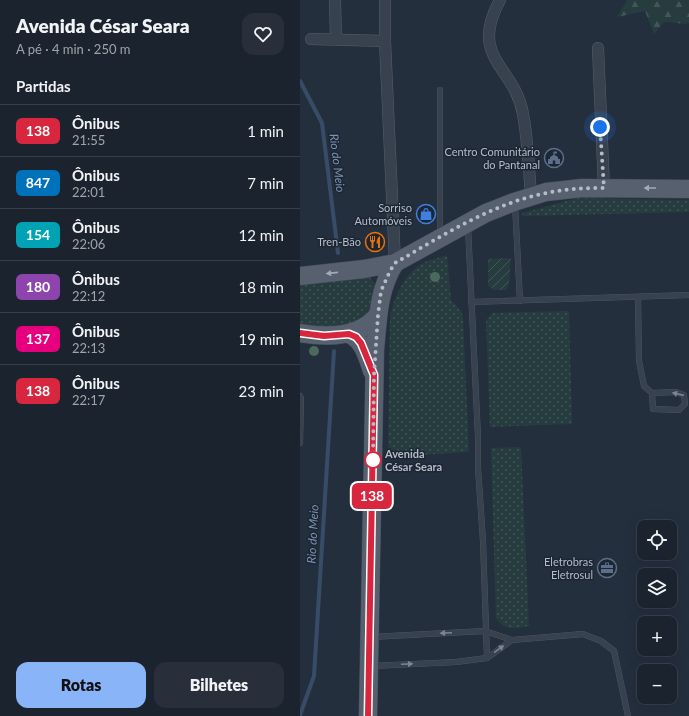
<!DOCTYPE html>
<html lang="pt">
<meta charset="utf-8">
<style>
body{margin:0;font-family:Lato,sans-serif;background:#282f3a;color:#f1f3f6;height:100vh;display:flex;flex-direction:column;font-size:15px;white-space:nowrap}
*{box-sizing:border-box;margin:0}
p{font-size:13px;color:#a0a4aa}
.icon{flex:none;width:22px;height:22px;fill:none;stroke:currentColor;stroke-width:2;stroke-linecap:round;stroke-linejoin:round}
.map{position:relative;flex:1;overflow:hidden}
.side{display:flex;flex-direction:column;background:#1b232e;width:300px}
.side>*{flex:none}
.badge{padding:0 8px;border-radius:6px;font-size:14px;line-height:26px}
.buttons{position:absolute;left:337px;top:520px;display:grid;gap:8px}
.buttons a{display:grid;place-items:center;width:40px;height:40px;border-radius:8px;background:#1b232e;box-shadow:0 4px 16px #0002,0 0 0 1px #39404a;font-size:20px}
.you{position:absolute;width:20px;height:20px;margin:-10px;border:3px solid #fff;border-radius:50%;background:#1a73e8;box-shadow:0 0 0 6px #1a73e833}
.map>.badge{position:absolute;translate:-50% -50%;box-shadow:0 0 0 2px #fff}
h2{padding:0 16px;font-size:15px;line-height:36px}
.round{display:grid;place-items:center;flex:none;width:42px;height:42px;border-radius:12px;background:#282f3a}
.summary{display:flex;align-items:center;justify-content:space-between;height:68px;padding:0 16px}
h1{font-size:19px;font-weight:800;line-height:30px}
.button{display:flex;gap:8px;margin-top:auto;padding:8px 16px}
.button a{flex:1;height:46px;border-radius:12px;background:#8ab4f8;color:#111;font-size:16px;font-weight:800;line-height:46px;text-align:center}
.button a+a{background:#282f3a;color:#f1f3f6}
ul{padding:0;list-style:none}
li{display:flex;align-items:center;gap:12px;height:52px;padding:0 16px;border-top:1px solid #39404a}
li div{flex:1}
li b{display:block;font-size:15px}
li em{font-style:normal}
li .badge{min-width:44px;font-weight:700;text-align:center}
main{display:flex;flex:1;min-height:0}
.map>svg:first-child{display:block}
.grass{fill:url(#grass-dots)}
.forest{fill:url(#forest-firs)}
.garden{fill:url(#garden-furrows)}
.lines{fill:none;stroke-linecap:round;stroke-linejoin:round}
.stream{stroke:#394c67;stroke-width:4}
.lane-casing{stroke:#565f6c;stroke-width:6}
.street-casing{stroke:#565f6c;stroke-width:12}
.primary-casing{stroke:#414a57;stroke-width:19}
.lane{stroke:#38414e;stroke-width:5.5}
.street{stroke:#38414e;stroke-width:11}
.primary{stroke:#56606e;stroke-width:18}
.tree{fill:#4b6a5d}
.oneway{fill:#a1aab7}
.oneway2{fill:#7c8592}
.line-casing{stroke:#fff;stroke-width:9}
.line{stroke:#d7263d;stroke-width:6}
.walk{stroke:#b4bcc9;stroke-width:4;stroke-dasharray:0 7.2}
.stop-dot{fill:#fff;stroke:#d7263d;stroke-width:2}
.labels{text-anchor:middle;stroke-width:3;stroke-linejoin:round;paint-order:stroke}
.poi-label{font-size:11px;fill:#b4bcc9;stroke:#1d2633;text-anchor:end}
.stop-label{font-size:11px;font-weight:bold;fill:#b4bcc9;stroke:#1d2633;text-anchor:start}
.water-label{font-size:12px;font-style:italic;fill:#7c92b1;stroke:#1d2633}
</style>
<main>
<section class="side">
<div class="summary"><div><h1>Avenida César Seara</h1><p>A pé · 4 min · 250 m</p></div><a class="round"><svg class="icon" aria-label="heart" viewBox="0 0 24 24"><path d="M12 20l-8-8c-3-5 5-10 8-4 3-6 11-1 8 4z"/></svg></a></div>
<h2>Partidas</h2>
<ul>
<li><span class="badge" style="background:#d7263d;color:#fff">138</span><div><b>Ônibus</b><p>21:55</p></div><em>1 min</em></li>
<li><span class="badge" style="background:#0072bc;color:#fff">847</span><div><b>Ônibus</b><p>22:01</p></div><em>7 min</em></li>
<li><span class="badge" style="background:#00a3b4;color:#fff">154</span><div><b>Ônibus</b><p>22:06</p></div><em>12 min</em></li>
<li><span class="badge" style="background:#8e44ad;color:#fff">180</span><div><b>Ônibus</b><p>22:12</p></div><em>18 min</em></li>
<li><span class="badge" style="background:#e6007e;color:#fff">137</span><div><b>Ônibus</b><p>22:13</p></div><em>19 min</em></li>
<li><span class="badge" style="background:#d7263d;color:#fff">138</span><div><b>Ônibus</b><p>22:17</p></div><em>23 min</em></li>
</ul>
<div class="button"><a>Rotas</a><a>Bilhetes</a></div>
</section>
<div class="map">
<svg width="389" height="716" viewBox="0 0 389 716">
<defs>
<pattern id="grass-dots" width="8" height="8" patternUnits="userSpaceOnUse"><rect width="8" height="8" fill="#263c3f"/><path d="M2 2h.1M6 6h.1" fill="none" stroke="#435659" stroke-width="1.8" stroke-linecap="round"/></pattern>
<pattern id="forest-firs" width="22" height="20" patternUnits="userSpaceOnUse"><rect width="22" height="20" fill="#263c3f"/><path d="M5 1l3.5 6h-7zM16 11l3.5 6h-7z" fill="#435659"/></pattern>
<pattern id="garden-furrows" width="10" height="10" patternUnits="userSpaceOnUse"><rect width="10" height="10" fill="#263c3f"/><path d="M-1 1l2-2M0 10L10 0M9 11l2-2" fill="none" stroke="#435659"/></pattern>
</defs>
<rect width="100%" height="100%" fill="#242f3e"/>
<g class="grass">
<path d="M278 198 389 200V212L223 216 222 213Z"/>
<path d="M147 255 151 300 161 311 163 318 169 452 88 457 90 317C94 297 104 274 123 263 130 259 140 258 147 255Z"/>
<path d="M67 274C81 288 77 295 76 313L59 327 0 330V277Z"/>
<path d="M269 311 272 424 190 427 186 321 192 313Z"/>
<path d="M221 447 229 626C214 628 206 632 196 618L191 448Z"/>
</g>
<path class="forest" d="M326 0H389V23L387 24 364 22 354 34 345 11 317 17 326 2Z"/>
<path class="garden" d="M211 258 209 285 206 290H194L188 286V259Z"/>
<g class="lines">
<g class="stream">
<path d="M0 81 22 123 38 253"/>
<path d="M0 715 14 676 34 351"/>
</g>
<defs>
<g id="lane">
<path d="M140 90V235"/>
<path d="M215 204 220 301"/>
<path d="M338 297 339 361 344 386 352 393 376 392 384 395 385 404 379 410 353 409 352 393"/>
<path d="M171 302 389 295"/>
<path d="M0 396 1 398 0 443"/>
<path d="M71 637 185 631 212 640 283 634 301 641 314 651 328 716"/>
<path d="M187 658 212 640"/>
<path d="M72 666 156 662 187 658 183 541 178 468V437L168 227"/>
</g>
<g id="street">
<path d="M35 0 36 39"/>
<path d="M85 0V41L95 263"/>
<path d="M200 0C168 59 215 66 223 114 228 141 229 169 231 197"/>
<path d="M11 39 85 41"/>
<path d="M298 48 304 188"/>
</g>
<g id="primary">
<path d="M0 276 64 269 95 263 186 213 214 202 246 192 282 188 389 189"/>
<path d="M0 333C28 338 59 338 78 315"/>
<path d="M49 334C63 340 67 356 72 371"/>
<path d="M68 716 75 350C78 319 78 290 95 263"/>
</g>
</defs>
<use href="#lane" class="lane-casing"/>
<use href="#street" class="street-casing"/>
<use href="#primary" class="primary-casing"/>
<use href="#lane" class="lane"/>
<use href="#street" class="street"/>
<use href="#primary" class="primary"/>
</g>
<g class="tree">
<circle cx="135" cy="277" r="5"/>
<circle cx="14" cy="351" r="5"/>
</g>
<defs><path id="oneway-solid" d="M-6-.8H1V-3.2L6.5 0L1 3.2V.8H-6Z"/></defs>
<g class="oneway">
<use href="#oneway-solid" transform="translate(350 188) rotate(-180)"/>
<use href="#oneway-solid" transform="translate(32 273) rotate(174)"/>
</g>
<g class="oneway2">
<use href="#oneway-solid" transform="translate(378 394) rotate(-167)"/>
<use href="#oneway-solid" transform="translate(146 633) rotate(177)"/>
<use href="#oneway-solid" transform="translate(199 649) rotate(-36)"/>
<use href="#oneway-solid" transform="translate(107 664) rotate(-3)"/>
</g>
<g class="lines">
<defs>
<path id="line" d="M0 333 24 336 49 334 56 337 61 343 74 375 68 716"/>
</defs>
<use href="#line" class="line-casing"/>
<use href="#line" class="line"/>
<path class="walk" d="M73 460 74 375 78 315 81 291 90 271 95 263C142 236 191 204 246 193 265 189 284 188 304 188L300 127"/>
</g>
<defs>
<symbol id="civic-ring" viewBox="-11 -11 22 22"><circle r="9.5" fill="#1d2633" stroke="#5c6f8a" stroke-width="1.5"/><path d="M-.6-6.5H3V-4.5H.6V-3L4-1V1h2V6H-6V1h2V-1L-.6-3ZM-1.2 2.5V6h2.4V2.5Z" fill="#5c6f8a"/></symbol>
<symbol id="shop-ring" viewBox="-11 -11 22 22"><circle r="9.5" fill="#1d2633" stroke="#3f7fe0" stroke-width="1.5"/><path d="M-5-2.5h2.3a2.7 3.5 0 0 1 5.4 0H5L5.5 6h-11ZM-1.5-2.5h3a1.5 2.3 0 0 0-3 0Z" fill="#3f7fe0"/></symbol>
<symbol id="restaurant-ring" viewBox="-11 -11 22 22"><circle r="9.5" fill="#1d2633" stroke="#e8710a" stroke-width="1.5"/><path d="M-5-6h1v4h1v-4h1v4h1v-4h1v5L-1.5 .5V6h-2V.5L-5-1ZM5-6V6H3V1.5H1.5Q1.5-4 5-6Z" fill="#e8710a"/></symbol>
<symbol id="office-ring" viewBox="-11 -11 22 22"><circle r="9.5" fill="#1d2633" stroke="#5c6f8a" stroke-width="1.5"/><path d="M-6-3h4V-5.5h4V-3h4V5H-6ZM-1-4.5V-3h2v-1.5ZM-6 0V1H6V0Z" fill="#5c6f8a"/></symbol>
</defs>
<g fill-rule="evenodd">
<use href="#civic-ring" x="243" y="147" width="22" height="22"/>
<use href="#shop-ring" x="115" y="203" width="22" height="22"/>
<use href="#restaurant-ring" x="64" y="231" width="22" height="22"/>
<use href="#office-ring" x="296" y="557" width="22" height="22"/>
</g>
<circle class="stop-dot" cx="73" cy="460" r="8"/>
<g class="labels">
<g class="poi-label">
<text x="240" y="156">Centro Comunitário<tspan x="240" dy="13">do Pantanal</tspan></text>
<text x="112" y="212">Sorriso<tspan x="112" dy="13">Automóveis</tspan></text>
<text x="61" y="246">Tren-Bão</text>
<text x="293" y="566">Eletrobras<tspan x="293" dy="13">Eletrosul</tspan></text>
</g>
<g class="stop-label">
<text x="85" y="458">Avenida<tspan x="85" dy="13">César Seara</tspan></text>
</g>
<g class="water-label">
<text transform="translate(37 163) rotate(83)" y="4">Rio do Meio</text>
<text transform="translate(13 534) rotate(-87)" y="4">Rio do Meio</text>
</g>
</g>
</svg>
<div class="buttons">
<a><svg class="icon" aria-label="locate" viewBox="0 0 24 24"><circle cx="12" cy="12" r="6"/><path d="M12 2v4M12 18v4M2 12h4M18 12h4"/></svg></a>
<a><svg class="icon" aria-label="layers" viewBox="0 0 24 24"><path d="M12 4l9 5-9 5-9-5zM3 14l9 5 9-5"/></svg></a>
<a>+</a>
<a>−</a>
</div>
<div class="you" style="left:300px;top:127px"></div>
<b class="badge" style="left:72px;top:496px;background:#d7263d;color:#fff">138</b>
</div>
</main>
